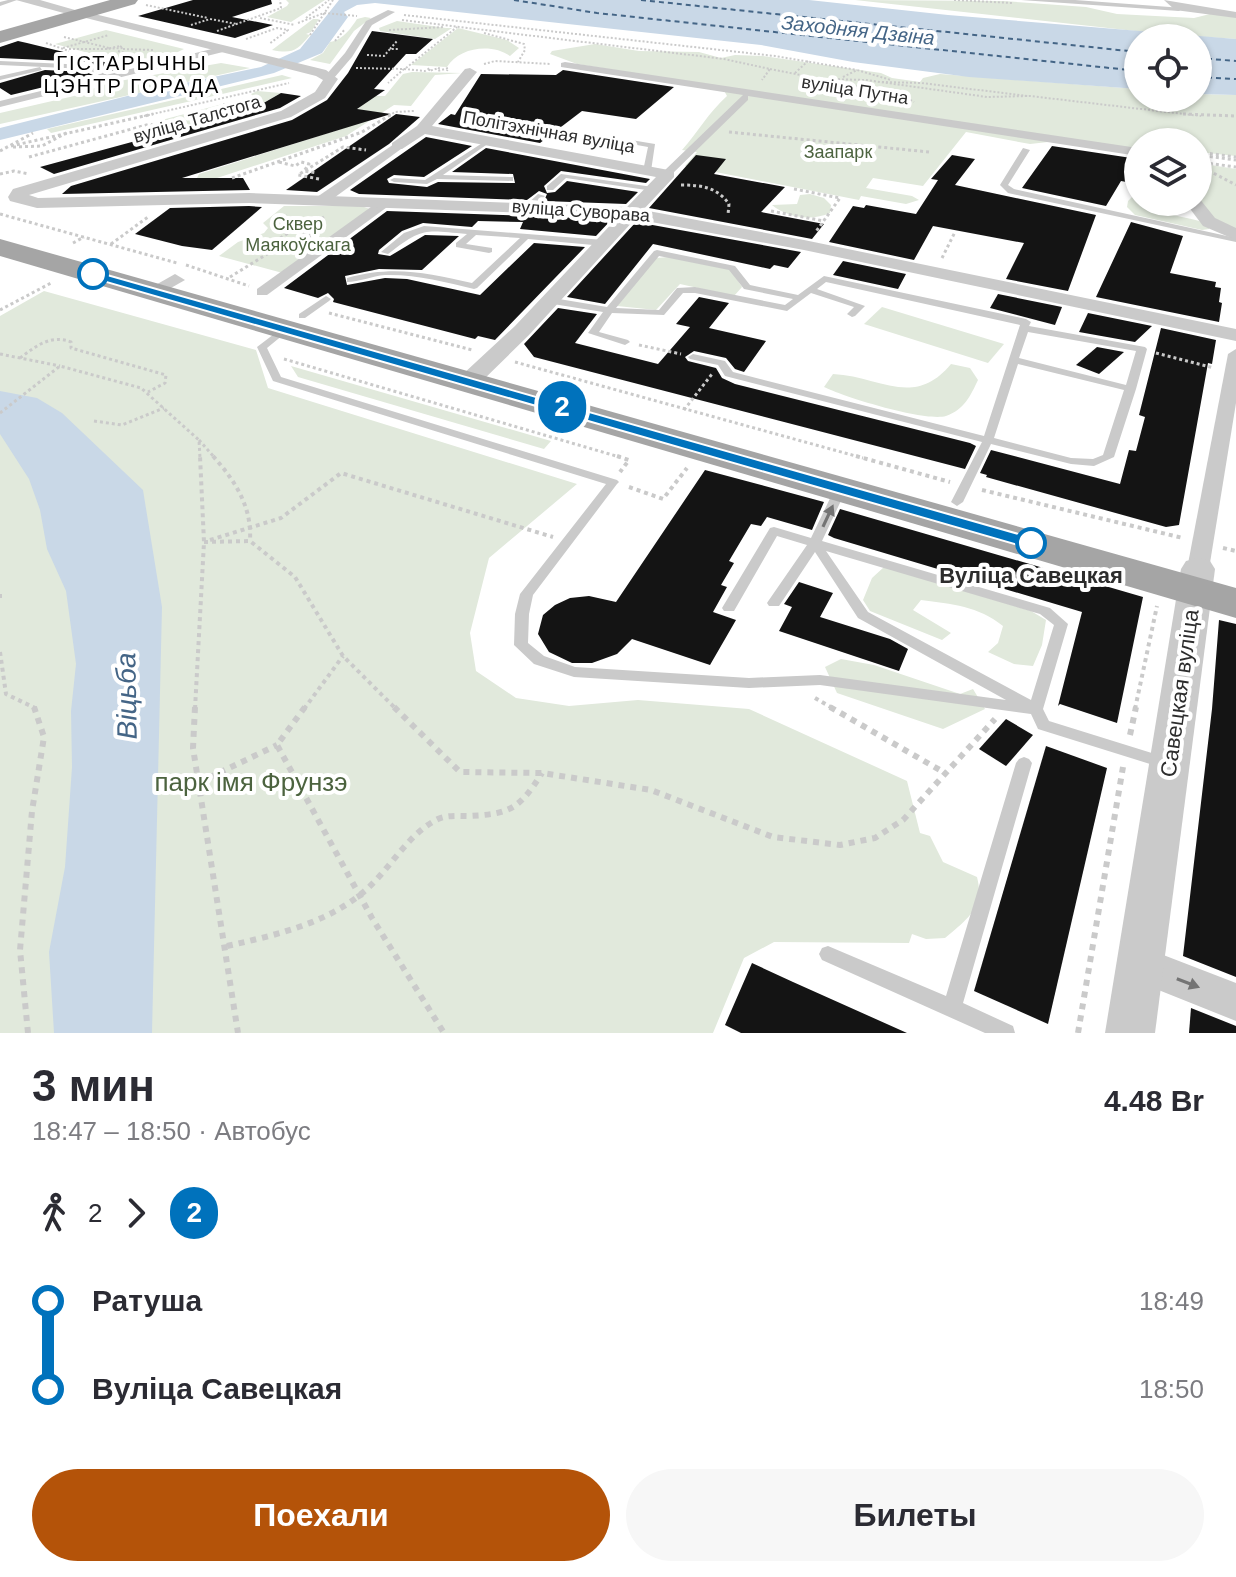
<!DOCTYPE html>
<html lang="ru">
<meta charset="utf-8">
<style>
body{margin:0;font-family:Helvetica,sans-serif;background:#f7f7f7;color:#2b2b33;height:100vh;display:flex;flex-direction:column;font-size:30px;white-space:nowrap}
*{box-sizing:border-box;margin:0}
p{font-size:26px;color:#7c7c81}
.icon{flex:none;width:44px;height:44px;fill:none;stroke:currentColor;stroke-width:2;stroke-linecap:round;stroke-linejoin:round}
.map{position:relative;height:1033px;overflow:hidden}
.panel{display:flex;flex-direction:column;background:#fff;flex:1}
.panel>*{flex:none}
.badge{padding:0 16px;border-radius:26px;font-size:28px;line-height:52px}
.controls{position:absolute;left:1124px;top:24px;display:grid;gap:16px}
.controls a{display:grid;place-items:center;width:88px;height:88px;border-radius:50%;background:#fff;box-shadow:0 2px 6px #0004;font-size:40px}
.map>.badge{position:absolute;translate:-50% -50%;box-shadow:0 0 0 4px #fff}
.legs{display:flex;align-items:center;gap:12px;height:88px;padding:0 32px;font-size:26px}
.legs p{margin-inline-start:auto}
.summary{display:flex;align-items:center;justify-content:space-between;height:136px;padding:0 32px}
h1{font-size:44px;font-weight:700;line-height:60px}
.action{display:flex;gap:16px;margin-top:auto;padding:16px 32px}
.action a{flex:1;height:92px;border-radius:48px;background:#b45309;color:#fff;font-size:32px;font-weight:700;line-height:92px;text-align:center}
.action a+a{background:#f7f7f7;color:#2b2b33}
ul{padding:0 32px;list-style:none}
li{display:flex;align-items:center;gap:28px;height:88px;font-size:30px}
li i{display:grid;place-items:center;width:12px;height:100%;margin:0 10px;background:currentColor}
li i::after{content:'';width:20px;height:20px;margin:-10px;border:6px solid;border-radius:50%;background:#fff}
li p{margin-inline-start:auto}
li:first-child i{background:linear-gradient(#0000 50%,currentColor 0)}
li:last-child i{background:linear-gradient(currentColor 50%,#0000 0)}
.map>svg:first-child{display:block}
.green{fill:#e1e9dc}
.water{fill:#c9d8e7}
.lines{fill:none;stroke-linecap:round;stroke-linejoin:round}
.ferry{stroke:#446586;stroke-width:2;stroke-dasharray:5 4;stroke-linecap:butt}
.building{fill:#141414}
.path-far3{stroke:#cacaca;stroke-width:2;stroke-dasharray:2 2;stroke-linecap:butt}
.path-far2{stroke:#cacaca;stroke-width:3;stroke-dasharray:3 3;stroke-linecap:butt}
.path-far1{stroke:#cacaca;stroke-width:4;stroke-dasharray:4 4;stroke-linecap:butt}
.path{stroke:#cacaca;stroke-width:6;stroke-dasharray:6 6;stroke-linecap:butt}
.service{fill:#cacaca;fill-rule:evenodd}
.pedestrian{fill:#cacaca;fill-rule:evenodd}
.minor{fill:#cacaca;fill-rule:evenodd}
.tertiary{fill:#cacaca;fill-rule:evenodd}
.primary{fill:#a5a5a5;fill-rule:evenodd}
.oneway{fill:#747474}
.line-1{fill:#0072bc;stroke:#fff;stroke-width:2}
.stop-1-dot{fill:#fff;stroke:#0072bc;stroke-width:4}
.labels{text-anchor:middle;stroke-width:8;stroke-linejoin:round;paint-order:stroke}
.far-street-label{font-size:18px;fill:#2d2d2d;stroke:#fff}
.far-park-label{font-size:18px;fill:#4c633f;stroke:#fff}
.far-water-label{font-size:20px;font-style:italic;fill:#446586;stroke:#fff}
.far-neighbourhood-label{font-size:20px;letter-spacing:2px;fill:#000;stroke:#fff}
.stop-label{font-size:22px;font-weight:bold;fill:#2d2d2d;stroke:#fff}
.street-label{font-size:22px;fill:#2d2d2d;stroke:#fff}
.near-park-label{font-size:26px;fill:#4c633f;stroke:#fff}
.near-water-label{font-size:28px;font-style:italic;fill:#446586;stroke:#fff}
</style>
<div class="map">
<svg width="1236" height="1033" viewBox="0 0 1236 1033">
<rect width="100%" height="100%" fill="#fff"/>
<g class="green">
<path d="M286 0H325L291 22 267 17 287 6 289 3Z"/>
<path d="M855 0 1004 1 1086 7 1117 14 1194 18 1210 14 1236 17V39L1162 34Z"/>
<path d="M365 17 371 18 354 31 330 64 310 60 323 53 330 42C344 40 353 25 357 19Z"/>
<path d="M313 19H319L311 32 306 34 310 35C297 51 292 54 272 50Z"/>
<path d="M397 21 446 28H452L435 39 380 31 379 28Z"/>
<path d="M458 28 507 40 519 48 510 56C492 43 459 47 447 67L411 65Z"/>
<path d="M106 30 184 49 151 65 107 58 55 44Z"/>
<path d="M595 44 639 51 699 52 721 58 735 55 763 56 881 73 892 78 920 82 923 78 940 74 1138 89V98H1198V94L1236 95V156L1198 152V142H1138V151L1066 140 1030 144 966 132 923 186 873 178 866 188 912 196 919 200 906 204 861 196 859 200 685 166 697 152 682 150C698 132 709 112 727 96L722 87 577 64 550 54 552 51Z"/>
<path d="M221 63 250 68 0 124V113L74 96 108 83Z"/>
<path d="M412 72 462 73 435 75 411 106 394 105 346 136 217 178H197L199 174 344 128 347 118 373 96H385L403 74Z"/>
<path d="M282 75 292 78 51 133 47 129Z"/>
<path d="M257 91 281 93 254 108 171 129 158 121 253 96 251 94Z"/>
<path d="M1198 163 1236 169V233C1198 214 1198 204 1198 163Z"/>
<path d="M810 194 824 198 831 205 830 213C812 221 788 218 772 205L797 204 800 195Z"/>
<path d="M1134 195H1138V202H1187L1160 207 1162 211C1177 218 1194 217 1209 225V229L1202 230 1135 215 1127 207 1128 201Z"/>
<path d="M284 206H361L379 212 290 275 219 256 238 242 264 233 268 228 263 223Z"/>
<path d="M669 257 730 269 742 287 734 296 680 284 656 310 617 306 656 258Z"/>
<path d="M44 291 256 350 268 388 577 484 489 558 470 633 476 671 516 698 569 706 638 700 749 709 907 781 920 833 930 836 943 862 977 877C985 907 967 920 945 938L926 939 912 934 909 943 774 942 744 958 713 1033H0V316Z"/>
<path d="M882 307 1004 344 988 363 864 324Z"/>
<path d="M951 364 970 368 978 380C971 395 964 410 946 416 925 422 844 397 824 387L833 374C879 376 914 409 951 364Z"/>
<path d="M291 366 551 441 544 449 298 377Z"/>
<path d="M884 567 1031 611 1046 620 1042 645 1033 666 1014 664 988 652 998 643 1003 626C978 606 952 604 921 600L913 610 951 633 942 640 870 611 863 600 872 578Z"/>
<path d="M841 659 874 665 960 694 973 689 985 709 943 729 837 693 825 667Z"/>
</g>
<g class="water">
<path d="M339 0H809L948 15 1236 39V95L1198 94V38H1138V89L969 77 853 62 761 45 375 3 357 5 344 12 348 17 322 53 274 73 0 140V128L147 91 261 67 300 49Z"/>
<path d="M0 391 37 398 62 413 143 490 162 607 152 1033H54L49 952 65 867 72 767 71 711 76 664 66 591 47 549 40 510 29 479 0 434Z"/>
</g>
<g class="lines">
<g class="ferry">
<path d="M514 0 597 13 1138 71"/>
<path d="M641 0 1138 52"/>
<path d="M1198 58 1236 61"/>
<path d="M1198 77 1236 79"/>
</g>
</g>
<g class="building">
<path d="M193 0H271L272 4 232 17 273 25 235 38 138 16Z"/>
<path d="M372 31 433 39 416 54H406L374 89 385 90 357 109 391 114 182 178H243L250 190 62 194 71 186 292 120 327 100 348 73Z"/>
<path d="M18 41 27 43 125 67 107 72 88 62 0 58V47Z"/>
<path d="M45 70 86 72 93 75 11 95 0 88V83Z"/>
<path d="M563 70 674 87 636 119 582 111 540 143 438 124 451 114 455 115 481 74 556 75Z"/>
<path d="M281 93 301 96 280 108 54 174 40 167 253 109Z"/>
<path d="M396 114 420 117 389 144 317 192 286 190Z"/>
<path d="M426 137 472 146 424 177 394 175 387 179 389 183 427 187 438 182 515 183 513 174 452 172 486 148 650 179 646 183 561 171 544 186 547 193 555 192 567 181 638 192 626 204 544 201 547 194 539 191 527 200 359 194 350 190Z"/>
<path d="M1052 146 1138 159V172L1132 183 1121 181 1106 206 1022 188Z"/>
<path d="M696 155 726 159 714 174 785 187 761 212 824 224 812 239 649 208Z"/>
<path d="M952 155 975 159 955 185 1096 215 1068 291 1006 279 1024 243 933 226 914 260 829 242 853 206 864 208 866 205 916 214 938 180 931 179Z"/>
<path d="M249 206 262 207 212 250 182 246 135 234 170 208Z"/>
<path d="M387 211 612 219 596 236 520 229 523 222 478 221 472 227 423 223 402 231 379 250 378 254 390 256 425 235 459 236 422 270 379 269 345 276 347 285 385 278 407 279 480 295 534 243 585 247 495 340 478 336 475 339 333 302 334 299 328 293 318 298 284 288Z"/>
<path d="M636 222 801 252 788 268 774 265 770 269 653 244 605 304 567 297Z"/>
<path d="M1131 222 1183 236 1170 273 1216 282 1215 287 1221 288 1219 302 1222 303 1219 322 1096 297Z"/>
<path d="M843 261 906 274 898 289 833 275Z"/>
<path d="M998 294 1062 307 1055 325 990 308Z"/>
<path d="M699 297 729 303 709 328 766 341 744 372 735 369 726 358 694 351 685 357 688 361 716 368 722 378 735 384 970 443 976 446 965 469 534 357 524 344 558 308 597 314 575 343 658 364 690 327 676 324Z"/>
<path d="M1088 313 1152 326 1135 342 1079 332Z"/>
<path d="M1161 328 1216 340 1212 364 1208 363 1179 525 1166 527 986 477 987 475 980 473 991 450 1120 484 1129 450 1136 451 1145 417 1139 415Z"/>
<path d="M1097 347 1124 352 1099 374 1076 365Z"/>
<path d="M705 470 824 502 812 530 767 517 761 526 751 524 729 561 734 563 721 585 727 587 713 612 736 620 710 665 632 639 617 654 592 663H572L549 652 538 634 543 615 555 605 570 598 589 596 616 602Z"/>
<path d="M840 509 1143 597 1117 723 1060 704 1058 706 1082 612 834 538 828 535Z"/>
<path d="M799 582 833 593 820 617 890 639 908 649 899 671 779 631 792 607 784 604Z"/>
<path d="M1219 620 1236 624V977L1183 956 1212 709Z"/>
<path d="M1006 719 1033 735 1006 766 979 749Z"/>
<path d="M1046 746 1107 768 1048 1024 974 991Z"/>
<path d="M752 963 793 982 907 1033H741L725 1025Z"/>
<path d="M1191 1008 1236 1026V1033H1189Z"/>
</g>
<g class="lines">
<g class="path-far3">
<path d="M954 0 1012 3"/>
<path d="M146 5 208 18"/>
<path d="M404 15 775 56 857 70"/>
<path d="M260 18 295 25"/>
<path d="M306 18 329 0"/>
<path d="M402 20 724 59 770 69 762 80"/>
<path d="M298 23 324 13 357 16"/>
<path d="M191 25 210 19 237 24"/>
<path d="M389 30 444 27"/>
<path d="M217 31 281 8 280 0"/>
<path d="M484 33 524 44 525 50 518 62"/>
<path d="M310 35 333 0"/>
<path d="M64 37 109 48"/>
<path d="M246 39 277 28 288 30 269 44"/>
<path d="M335 41 345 29"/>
<path d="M46 43 69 51"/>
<path d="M120 46 123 48 106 49Z"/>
<path d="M63 48 109 35"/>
<path d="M69 49H106"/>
<path d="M123 49 154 50"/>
<path d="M390 49 397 41"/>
<path d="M118 51 135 56"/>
<path d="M367 55 384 56 390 49H398"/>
<path d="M484 64 495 61 551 64"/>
<path d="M356 68 404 69 388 83"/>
<path d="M406 68 457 27"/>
<path d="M404 69 425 71 430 68 429 71 439 68 438 71 448 68 447 71"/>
<path d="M770 69 902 95 914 102"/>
<path d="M795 73 808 61"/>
<path d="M843 77 857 70 891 80"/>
<path d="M826 79 866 80 987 97 1030 96 1201 116"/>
<path d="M882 82 921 83 1028 96"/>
<path d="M223 104 239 112"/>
<path d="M144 116 289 83"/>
<path d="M389 116 395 112 414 111"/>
</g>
<g class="path-far2">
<path d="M1183 114 1236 116"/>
<path d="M156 124H169L178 129"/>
<path d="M729 132 929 152"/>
<path d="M11 146 153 114"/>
<path d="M13 147 42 146 68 132"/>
<path d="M0 151 33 133"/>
<path d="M1198 152 1236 157"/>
<path d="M1198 155 1236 160"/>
<path d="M29 157 150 124 166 132"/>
<path d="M279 162 295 166 301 162 309 164 304 171 317 173"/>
<path d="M1198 162 1236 167"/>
<path d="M1198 165 1236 185"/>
<path d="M0 174 14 171 29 174"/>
<path d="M232 178 362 132 392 114"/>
<path d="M319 179 298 175 343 147 366 150"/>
<path d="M681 185C701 185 717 187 729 204L728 215"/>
<path d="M794 189 840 198 815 233"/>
<path d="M771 211 824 221"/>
<path d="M0 214 177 263"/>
<path d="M285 215 291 231"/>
<path d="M291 231 313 235 296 243 279 239Z"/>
<path d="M302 231 324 217"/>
<path d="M73 243 84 237"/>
<path d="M111 244 148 217"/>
<path d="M942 258 955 232"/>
<path d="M186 265 249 286"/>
<path d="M230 277 285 243"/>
<path d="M0 310 53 282"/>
<path d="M329 313 472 350"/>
<path d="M639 345 681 354"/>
<path d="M1156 353 1214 368"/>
<path d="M0 354 60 366"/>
<path d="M20 358C36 346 51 334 71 342V348L166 375 165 383 148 392"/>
<path d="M284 359 623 458"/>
<path d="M515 362 863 458"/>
<path d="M684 410 712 374"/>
<path d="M0 413 60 366 141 388 199 440 200 458"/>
<path d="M94 421 122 425 164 408"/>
<path d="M199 440 215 458"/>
</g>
<g class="path-far1">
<path d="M213 456C235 481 252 506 250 541"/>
<path d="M617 456 629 460 620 472"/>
<path d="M856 456 950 482"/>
<path d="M629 487 663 499 687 468"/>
<path d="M982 490 1183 538"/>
<path d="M210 540 281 518 341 473 553 537"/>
<path d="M204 542 250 541 295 577 343 656 396 709"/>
<path d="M1223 548 1236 551"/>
<path d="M0 594V601"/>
<path d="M0 652 6 694 37 709"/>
<path d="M815 698 834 709"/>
<path d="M195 709 204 542 200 456"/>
<path d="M304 709 343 656"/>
<path d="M1135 709 1157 606"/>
</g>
<g class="path">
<path d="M195 707 193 748 238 1033"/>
<path d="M305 707 277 745 372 918 444 1033"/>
<path d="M394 707 460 772 542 773 651 790 773 837 840 845 875 838 903 820 995 719"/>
<path d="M830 707 945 773"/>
<path d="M1130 735 1136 707"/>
<path d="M198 783 277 745"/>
<path d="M227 946C276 935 330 923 368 888 392 866 408 834 438 819 447 815 458 816 468 816 511 814 519 809 542 773"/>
<path d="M28 1033 20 950 32 811 44 737 34 707"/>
<path d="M1078 1033 1123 767"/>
</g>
<g class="service">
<path d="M8 0H17L0 6V2Z"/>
<path d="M0 61 88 65 113 78 108 79 87 69 0 65Z"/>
<path d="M40 67 42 70 0 80V76Z"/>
<path d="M595 134 655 144 651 171 647 173 643 171 648 147 593 137V135Z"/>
<path d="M487 140 491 142 489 143 443 175 510 177H513V181L437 179 427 184 394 182 390 180 394 178 425 180Z"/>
<path d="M1023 148 1030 150 1008 185 1014 189 1236 238V242L1008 193 1000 185Z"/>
<path d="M561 174 653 187 657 189 653 191 566 178 553 190H547V186Z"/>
<path d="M538 194 545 196 532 209H526V205Z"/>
<path d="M424 226 604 240 608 243 604 246 528 239 477 288 474 289C445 282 415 274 385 275 372 276 359 282 347 282V278C393 265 427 273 472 283L520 238 476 235 466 244 492 248V252L489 253 456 247V243L467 234C424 230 423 227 388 254L381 252 404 233Z"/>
<path d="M657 250 735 266 750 285 798 295 824 276 1026 319 1031 322 1029 326 1145 347 1147 349 1136 389 1114 457 1094 466 1071 464 991 444 963 502 957 506 951 502 982 442 725 376 718 365 690 359 688 357 693 354 725 361 733 372 984 436 1020 325 826 282 817 289 865 306 855 316 852 317 847 314 854 307 811 293 787 311 695 293H683L664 315 612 313 599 332 628 340 630 342 625 345 588 333 603 312 553 304 548 301 553 298 607 307 654 251ZM659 256 729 270 744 289 793 299 785 305 695 287 677 288 659 310 616 308ZM1028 332 1136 351 1126 385 1019 358ZM1018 364 1124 390 1103 455 1093 459 1071 458 994 438Z"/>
<path d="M326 296 331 299 329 301 305 318H299V314Z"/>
<path d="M286 325 291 328 289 330 267 348 281 377 617 480 619 482 617 484 533 595 529 614 528 643 544 656 575 667 749 678 820 675 1006 700 858 618 815 552 779 606H769L767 603 769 600 807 545 777 536 734 611H724L722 608 770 528 774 527 811 538 835 488 841 484 847 488 822 541 1050 608 1068 624 1043 709 1049 721 1171 759 1174 763 1171 767 1166 769 1038 729 1031 714 820 685 749 688 574 677 534 664 514 645 515 614 520 594 606 484 273 381 257 347ZM826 551 1040 614 1054 625 1031 700 868 612Z"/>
<path d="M1024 757 1029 759 1032 763 963 1003 1013 1026 1015 1033H985L822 960 819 954 822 948 828 946 946 996 1016 763 1019 759Z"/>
</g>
<g class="pedestrian">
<path d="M1021 0H1075L1183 8 1179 11Z"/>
<path d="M388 10 395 12 372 25 352 57 334 78H326L325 76 345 53 366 21Z"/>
<path d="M224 46 227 51 0 107V101Z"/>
<path d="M565 62 1138 148V156L748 96V100L668 178 664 177V171L743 95 561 67V63Z"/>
<path d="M397 142 401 143V149L327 203H317V197Z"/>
<path d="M382 199 394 202 267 295H257V289Z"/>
<path d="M1236 349V403L1209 569 1205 574H1191L1187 569 1228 354Z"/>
</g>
<g class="minor">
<path d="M1164 0 1236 12V18L1175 10Z"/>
<path d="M82 11 326 70 338 79 325 98 291 117 29 195 38 198 249 193 627 207 656 177 425 134 402 149H392V143L417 126 465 69 470 68 477 72 432 126 674 171V177L643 210 804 240 1236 329V341L804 250 635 219 529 335 478 385H462L459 380 462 375 515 326 619 216 249 203 37 208 10 201 8 197 13 189 281 111 315 92 323 80 316 76 78 16V12Z"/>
<path d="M1199 198 1215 218 1236 228V240L1203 226 1185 202H1198Z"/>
<path d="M175 274 185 280 155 297 145 291Z"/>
<path d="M1140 946 1236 983V1021L1126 977 1121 964 1126 951Z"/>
</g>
<g class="tertiary">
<path d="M16 0H40L89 14 82 18Z"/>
<path d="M1198 558 1210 561 1215 569 1155 1033H1105L1181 569 1186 561Z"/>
</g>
<g class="primary">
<path d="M110 0H138L135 4 0 43V31Z"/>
<path d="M0 239 1236 588V618L0 256Z"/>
</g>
</g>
<defs><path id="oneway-solid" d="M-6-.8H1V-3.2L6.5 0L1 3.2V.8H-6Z" transform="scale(2)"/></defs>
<g class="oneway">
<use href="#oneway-solid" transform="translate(828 516) rotate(-65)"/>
<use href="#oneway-solid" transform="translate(1188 983) rotate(21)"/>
</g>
<path class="line-1" d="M93 271 1036 539 1039 543 1036 547H1025L89 277 87 274Z"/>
<g class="stop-1-dot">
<circle cx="93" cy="274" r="14"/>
<circle cx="1031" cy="543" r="14"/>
</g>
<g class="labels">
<g class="far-street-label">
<text transform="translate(855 90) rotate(9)" y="6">вуліца Путна</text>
<text transform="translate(197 119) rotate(-16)" y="6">вуліца Талстога</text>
<text transform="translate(549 132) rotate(10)" y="6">Політэхнічная вуліца</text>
<text transform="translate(581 211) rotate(4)" y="6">вуліца Суворава</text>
</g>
<g class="far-park-label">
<text x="838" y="158">Заапарк</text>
<text x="298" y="230">Сквер<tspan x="298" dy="21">Маякоўскага</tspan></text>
</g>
<g class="far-water-label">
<text transform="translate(858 30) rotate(6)" y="7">Заходняя Дзвіна</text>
</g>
<g class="far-neighbourhood-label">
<text x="132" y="70">ГІСТАРЫЧНЫ<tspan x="132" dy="23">ЦЭНТР ГОРАДА</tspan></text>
</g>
<g class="stop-label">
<text x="1031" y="583">Вуліца Савецкая</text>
</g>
<g class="street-label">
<text transform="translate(1179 693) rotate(-82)" y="8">Савецкая вуліца</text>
</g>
<g class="near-park-label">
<text x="251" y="791">парк імя Фрунзэ</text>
</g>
<g class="near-water-label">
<text transform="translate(126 696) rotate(-91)" y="10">Віцьба</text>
</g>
</g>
</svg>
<div class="controls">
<a><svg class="icon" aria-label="locate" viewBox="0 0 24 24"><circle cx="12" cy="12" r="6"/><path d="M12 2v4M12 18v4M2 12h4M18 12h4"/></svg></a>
<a><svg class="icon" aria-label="layers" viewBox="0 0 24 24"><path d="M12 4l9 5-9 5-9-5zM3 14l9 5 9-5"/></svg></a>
</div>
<b class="badge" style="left:562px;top:407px;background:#0072bc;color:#fff">2</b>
</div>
<section class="panel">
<div class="summary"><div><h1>3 мин</h1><p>18:47 – 18:50 · Автобус</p></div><b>4.48 Br</b></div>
<div class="legs"><svg class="icon" aria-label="walk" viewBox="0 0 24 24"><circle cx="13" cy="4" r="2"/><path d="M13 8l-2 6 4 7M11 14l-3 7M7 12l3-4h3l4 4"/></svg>2<svg class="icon" aria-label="forward" viewBox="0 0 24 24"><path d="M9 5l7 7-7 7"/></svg><b class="badge" style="background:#0072bc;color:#fff">2</b></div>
<ul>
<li><i style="color:#0072bc"></i><b>Ратуша</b><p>18:49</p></li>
<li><i style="color:#0072bc"></i><b>Вуліца Савецкая</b><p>18:50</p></li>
</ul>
<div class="action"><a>Поехали</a><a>Билеты</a></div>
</section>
